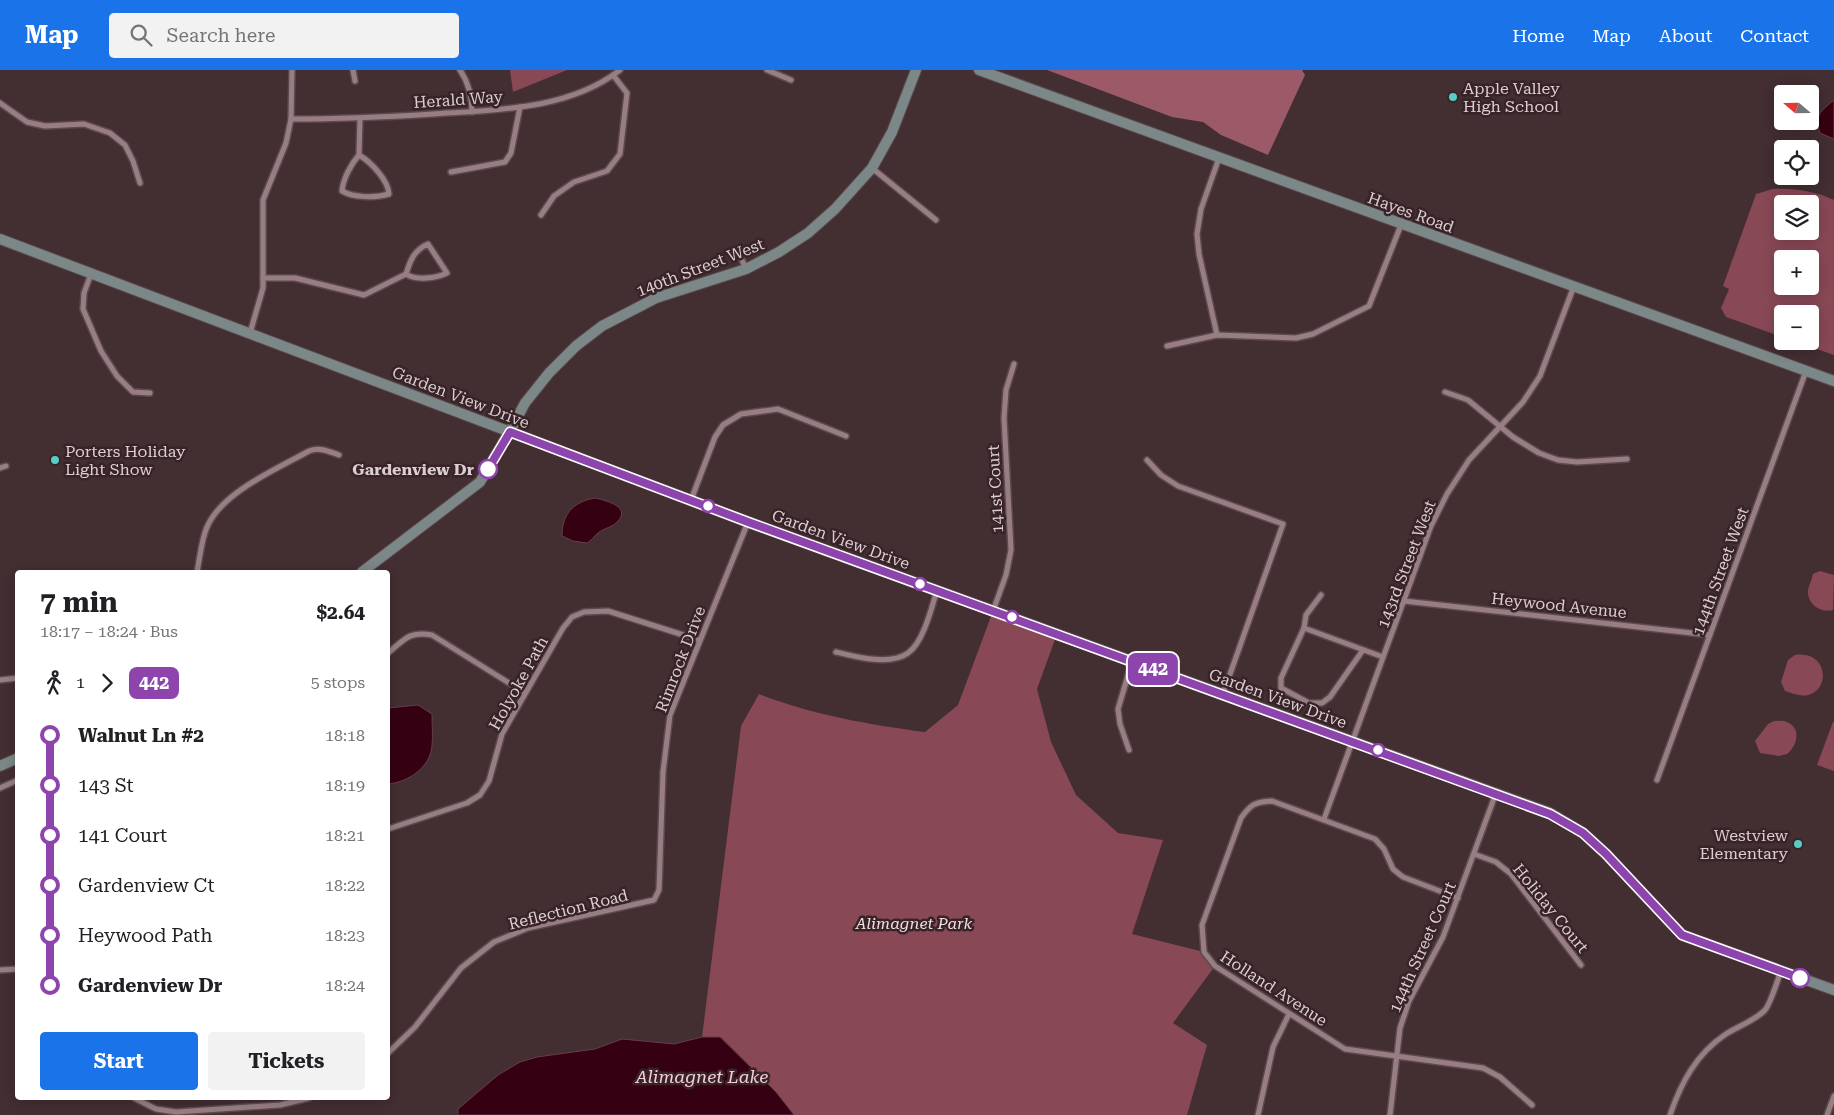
<!DOCTYPE html>
<meta charset="utf-8">
<style>
body{margin:0;font-family:"Roboto Serif",serif;background:#f2f2f2;color:#202124;height:100vh;display:flex;flex-direction:column;font-size:19px;white-space:nowrap}
*{box-sizing:border-box;margin:0}
p{font-size:16px;color:#757577}
.icon{flex:none;width:28px;height:28px;fill:none;stroke:currentColor;stroke-width:2;stroke-linecap:round;stroke-linejoin:round}
.map{position:relative;flex:1;overflow:hidden}
.panel{position:absolute;left:15px;top:500px;width:375px;height:530px;display:flex;flex-direction:column;background:#fff;border-radius:5px;box-shadow:0 2px 12px #0003}
.panel>*{flex:none}
.badge{padding:0 10px;border-radius:8px;font-size:18px;line-height:32px}
.needle{width:32px;rotate:290deg}
.fabs{position:absolute;left:1774px;top:15px;display:grid;gap:10px}
.fabs a{display:grid;place-items:center;width:45px;height:45px;border-radius:5px;background:#fff;box-shadow:0 2px 12px #0003;font-size:25px}
.map>.badge{position:absolute;translate:-50% -50%;box-shadow:0 0 0 2px #fff}
.legs{display:flex;align-items:center;gap:8px;height:55px;padding:0 25px;font-size:16px}
.legs p{margin-inline-start:auto}
.summary{display:flex;align-items:center;justify-content:space-between;height:85px;padding:0 25px}
h1{font-size:28px;font-weight:700;line-height:38px}
.action{display:flex;gap:10px;margin-top:auto;padding:10px 25px}
.action a{flex:1;height:58px;border-radius:5px;background:#1a73e8;color:#fff;font-size:20px;font-weight:700;line-height:58px;text-align:center}
.action a+a{background:#f2f2f2;color:#202124}
ul{padding:0 25px;list-style:none}
li{display:flex;align-items:center;gap:18px;height:50px;font-size:19px}
li i{display:grid;place-items:center;width:8px;height:100%;margin:0 6px;background:currentColor}
li i::after{content:'';width:12px;height:12px;margin:-6px;border:4px solid;border-radius:50%;background:#fff}
li p{margin-inline-start:auto}
li:first-child i{background:linear-gradient(#0000 50%,currentColor 0)}
li:last-child i{background:linear-gradient(currentColor 50%,#0000 0)}
header{display:flex;align-items:center;gap:30px;box-sizing:border-box;height:70px;padding:0 25px;background:#1a73e8;color:#fff}
header strong{font-size:24px}
nav{display:flex;gap:28px;margin-inline-start:auto;font-size:18px}
.search{width:350px;height:45px;background:#f2f2f2;display:flex;align-items:center;gap:12px;box-sizing:border-box;padding:0 18px;border-radius:5px;color:#757577;font-size:19px}
.map>svg:first-child{display:block}
.green{fill:#884856;fill-rule:evenodd}
.forest{fill:#9c5a68}
.water{fill:#350011;stroke:#673e4a}
.lines{fill:none;stroke-linecap:round;stroke-linejoin:round}
.street-casing{stroke:#5b4a4d;stroke-width:8}
.secondary-casing{stroke:#5b4a4d;stroke-width:12}
.street{stroke:#987e83;stroke-width:5}
.secondary{stroke:#7c8788;stroke-width:10}
.line-1-casing{stroke:#fff;stroke-width:11}
.line-1{stroke:#8e44ad;stroke-width:8}
.poi-dot{fill:#56cec3;stroke:#382428;stroke-width:2}
.stop-1-dot{fill:#fff;stroke:#8e44ad;stroke-width:2.5}
.labels{text-anchor:middle;stroke-width:5;stroke-linejoin:round;paint-order:stroke}
.poi-label{font-size:16px;fill:#dcced0;stroke:#382428;text-anchor:start}
.street-label{font-size:16px;fill:#dcced0;stroke:#382428}
.stop-label{font-size:16px;font-weight:bold;fill:#dcced0;stroke:#382428;text-anchor:end}
.park-label{font-size:16px;font-style:italic;fill:#f3dde1;stroke:#382428}
.water-label{font-size:18px;font-style:italic;fill:#f6cdd4;stroke:#382428}
</style>
<header>
<strong>Map</strong>
<div class="search"><svg class="icon" aria-label="search" viewBox="0 0 24 24"><circle cx="10" cy="10" r="6"/><path d="M15 15l6 6"/></svg>Search here</div>
<nav><a>Home</a><a>Map</a><a>About</a><a>Contact</a></nav>
</header>
<div class="map">
<svg width="1834" height="1045" viewBox="0 0 1834 1045">
<rect width="100%" height="100%" fill="#432e32"/>
<g class="green">
<path d="M510 0H567L513 22Z"/>
<path d="M1773 119C1795 118 1814 121 1834 130V285L1794 271H1810V244H1782V267L1726 247 1721 238 1729 219 1723 216 1756 124ZM1782 134H1810V161H1782ZM1782 189H1810V216H1782Z"/>
<path d="M1820 501 1834 505 1833 540C1820 543 1807 534 1808 520 1809 515 1812 509 1813 504Z"/>
<path d="M993 541 1057 564 1037 619 1051 672 1076 725 1118 763 1163 770 1132 864 1204 882 1215 896 1173 953 1207 975 1187 1045H794L776 1022 721 967H702L741 656 759 624C814 645 867 654 925 662L958 635Z"/>
<path d="M1795 585C1828 580 1831 620 1808 625 1801 627 1792 623 1785 621L1781 612 1788 590Z"/>
<path d="M1774 651C1778 651 1784 650 1787 652 1802 658 1797 676 1787 684L1779 686 1760 683 1755 671 1768 654Z"/>
<path d="M1833 652H1834V701L1817 695Z"/>
</g>
<path class="forest" d="M1047 0H1302L1305 5 1268 85 1221 65 1203 52 1172 47Z"/>
<g class="water">
<path d="M1834 30V69L1820 63C1813 46 1821 41 1834 30Z"/>
<path d="M595 428C604 430 630 436 619 450 614 457 604 458 598 463 594 466 591 471 587 473L573 471 562 466C562 444 573 432 595 428Z"/>
<path d="M418 635 432 644C432 655 433 666 432 676 430 698 408 712 388 714V638Z"/>
<path d="M702 967H720L776 1022 794 1045H458V1039L498 1005 520 992 537 987 595 979 622 969 674 974Z"/>
</g>
<g class="lines">
<defs>
<g id="street">
<path d="M353 0 355 11"/>
<path d="M460 0C469 13 472 26 472 42"/>
<path d="M767 0 791 10"/>
<path d="M0 33 27 52 45 56 84 54 110 63 125 75 133 91 140 113"/>
<path d="M291 49C339 49 386 47 433 44 495 40 569 40 620 0"/>
<path d="M359 85C371 92 388 110 389 124 376 128 354 128 342 121 343 109 351 94 359 85L360 48"/>
<path d="M872 98 936 150"/>
<path d="M451 102 505 92 511 83 520 37"/>
<path d="M541 145 554 126 574 112 607 101 620 84 627 23 613 5"/>
<path d="M737 179 746 199"/>
<path d="M91 204 84 223 83 239 101 281 117 306 133 322 150 323"/>
<path d="M263 208H295L364 225 406 204C410 191 414 180 428 174L447 203C437 208 416 211 406 204"/>
<path d="M250 263 263 218V130L286 73 291 49 292 0"/>
<path d="M1217 265 1199 184 1197 164 1201 139 1219 88"/>
<path d="M1167 276 1217 265 1296 268 1313 264 1369 236 1401 155"/>
<path d="M1445 322 1468 330 1513 367 1539 383 1558 390 1577 392 1627 389"/>
<path d="M1147 390 1161 405 1178 416 1283 454 1223 624"/>
<path d="M0 398 6 396"/>
<path d="M691 430 715 367 723 355 741 344 778 339 846 366"/>
<path d="M197 502C200 488 201 471 207 457 222 422 277 399 309 381 320 377 328 381 339 385"/>
<path d="M1321 525 1306 545 1304 558 1281 608V618L1309 633H1322L1330 627 1363 580"/>
<path d="M1404 531 1710 565"/>
<path d="M993 541 1006 505 1011 480 1004 348 1006 320 1014 294"/>
<path d="M1304 558 1383 587"/>
<path d="M836 582C856 587 890 596 908 583 923 573 932 537 937 520"/>
<path d="M388 583C405 569 409 561 432 565L525 623"/>
<path d="M0 610 18 608"/>
<path d="M1129 680 1120 654 1118 639 1132 592"/>
<path d="M1657 710 1806 301"/>
<path d="M0 718 18 710"/>
<path d="M1324 749 1431 456 1447 424 1469 390 1523 332 1540 306 1574 216"/>
<path d="M388 759 467 733 480 725 489 711 502 664 563 558 572 547 584 542 608 541 699 570"/>
<path d="M1474 784 1496 792 1511 804 1581 895"/>
<path d="M1458 828 1403 807 1393 799 1384 779 1375 769 1272 731C1255 732 1251 734 1241 748L1202 855 1204 882 1215 896 1345 979 1483 998 1500 1007 1532 1035"/>
<path d="M0 900 18 899"/>
<path d="M388 983 415 957 461 898 494 872 528 858 654 830 659 820 663 702 670 645 748 452"/>
<path d="M134 1028 156 1039 176 1042 280 1035 309 1028"/>
<path d="M1258 1045 1273 977 1289 944"/>
<path d="M1390 1045 1400 958 1409 931 1443 867 1496 723"/>
<path d="M1670 1045C1681 1013 1696 984 1726 964 1737 957 1756 950 1765 940 1770 935 1778 909 1781 901"/>
<path d="M1827 1045 1834 1026"/>
</g>
<g id="secondary">
<path d="M979 0 1834 311"/>
<path d="M0 169 748 452 1550 743 1583 763 1606 784 1682 865 1834 920"/>
<path d="M362 502 480 412 510 361 525 333 549 303 576 276 602 256 656 228 746 199 779 182 808 163 835 139 872 98 892 62 916 0"/>
<path d="M0 696 18 688"/>
</g>
</defs>
<use href="#street" class="street-casing"/>
<use href="#secondary" class="secondary-casing"/>
<use href="#street" class="street"/>
<use href="#secondary" class="secondary"/>
</g>
<g class="lines">
<defs>
<path id="line-1" d="M488 399 510 362 748 452 1550 744 1583 763 1606 784 1682 865 1800 908"/>
</defs>
<use href="#line-1" class="line-1-casing"/>
<use href="#line-1" class="line-1"/>
</g>
<g class="poi-dot">
<circle cx="1453" cy="27" r="5"/>
<circle cx="55" cy="390" r="5"/>
<circle cx="1798" cy="774" r="5"/>
</g>
<g class="stop-1-dot">
<circle cx="488" cy="399" r="9"/>
<circle cx="708" cy="436" r="6"/>
<circle cx="920" cy="514" r="6"/>
<circle cx="1012" cy="547" r="6"/>
<circle cx="1378" cy="680" r="6"/>
<circle cx="1800" cy="908" r="9"/>
</g>
<g class="labels">
<g class="poi-label">
<text x="1463" y="24">Apple Valley<tspan x="1463" dy="18">High School</tspan></text>
<text x="65" y="387">Porters Holiday<tspan x="65" dy="18">Light Show</tspan></text>
<text x="1788" y="771" text-anchor="end">Westview<tspan x="1788" dy="18">Elementary</tspan></text>
</g>
<g class="street-label">
<text transform="translate(458 29) rotate(-4)" y="6">Herald Way</text>
<text transform="translate(1411 142) rotate(20)" y="6">Hayes Road</text>
<text transform="translate(700 197) rotate(-21)" y="6">140th Street West</text>
<text transform="translate(461 327) rotate(21)" y="6">Garden View Drive</text>
<text transform="translate(995 419) rotate(-93)" y="6">141st Court</text>
<text transform="translate(841 469) rotate(20)" y="6">Garden View Drive</text>
<text transform="translate(1406 494) rotate(-69)" y="6">143rd Street West</text>
<text transform="translate(1720 501) rotate(-70)" y="6">144th Street West</text>
<text transform="translate(1559 535) rotate(6)" y="6">Heywood Avenue</text>
<text transform="translate(680 589) rotate(-69)" y="6">Rimrock Drive</text>
<text transform="translate(518 613) rotate(-61)" y="6">Holyoke Path</text>
<text transform="translate(1278 628) rotate(20)" y="6">Garden View Drive</text>
<text transform="translate(1551 838) rotate(51)" y="6">Holiday Court</text>
<text transform="translate(568 839) rotate(-14)" y="6">Reflection Road</text>
<text transform="translate(1422 877) rotate(-66)" y="6">144th Street Court</text>
<text transform="translate(1274 918) rotate(33)" y="6">Holland Avenue</text>
</g>
<g class="stop-label">
<text x="474" y="405">Gardenview Dr</text>
</g>
<g class="park-label">
<text x="914" y="859">Alimagnet Park</text>
</g>
<g class="water-label">
<text x="702" y="1013">Alimagnet Lake</text>
</g>
</g>
</svg>
<div class="fabs">
<a><svg class="needle" viewBox="-14 -14 28 28"><path d="M0-13l5 13h-10z" fill="#e53935"/><path d="M0 13l5-13h-10z" fill="#757577"/></svg></a>
<a><svg class="icon" aria-label="locate" viewBox="0 0 24 24"><circle cx="12" cy="12" r="6"/><path d="M12 2v4M12 18v4M2 12h4M18 12h4"/></svg></a>
<a><svg class="icon" aria-label="layers" viewBox="0 0 24 24"><path d="M12 4l9 5-9 5-9-5zM3 14l9 5 9-5"/></svg></a>
<a>+</a>
<a>−</a>
</div>
<b class="badge" style="left:1153px;top:599px;background:#8e44ad;color:#fff">442</b>
<section class="panel">
<div class="summary"><div><h1>7 min</h1><p>18:17 – 18:24 · Bus</p></div><b>$2.64</b></div>
<div class="legs"><svg class="icon" aria-label="walk" viewBox="0 0 24 24"><circle cx="13" cy="4" r="2"/><path d="M13 8l-2 6 4 7M11 14l-3 7M7 12l3-4h3l4 4"/></svg>1<svg class="icon" aria-label="forward" viewBox="0 0 24 24"><path d="M9 5l7 7-7 7"/></svg><b class="badge" style="background:#8e44ad;color:#fff">442</b><p>5 stops</p></div>
<ul>
<li><i style="color:#8e44ad"></i><b>Walnut Ln #2</b><p>18:18</p></li>
<li><i style="color:#8e44ad"></i><span>143 St</span><p>18:19</p></li>
<li><i style="color:#8e44ad"></i><span>141 Court</span><p>18:21</p></li>
<li><i style="color:#8e44ad"></i><span>Gardenview Ct</span><p>18:22</p></li>
<li><i style="color:#8e44ad"></i><span>Heywood Path</span><p>18:23</p></li>
<li><i style="color:#8e44ad"></i><b>Gardenview Dr</b><p>18:24</p></li>
</ul>
<div class="action"><a>Start</a><a>Tickets</a></div>
</section>
</div>
